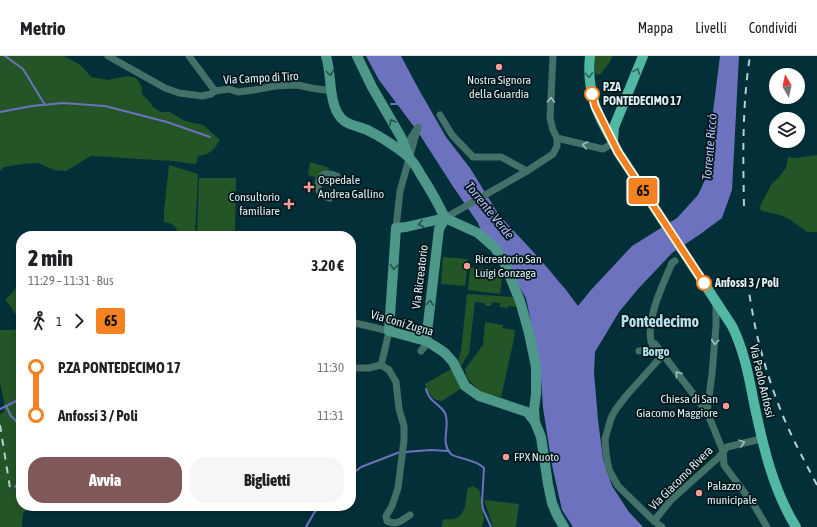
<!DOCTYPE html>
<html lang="it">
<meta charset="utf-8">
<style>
body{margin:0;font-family:"Asap Condensed",sans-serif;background:#f6f6f6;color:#202124;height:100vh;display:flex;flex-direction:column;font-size:15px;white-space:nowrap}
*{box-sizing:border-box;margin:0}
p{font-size:13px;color:#757577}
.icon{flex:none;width:22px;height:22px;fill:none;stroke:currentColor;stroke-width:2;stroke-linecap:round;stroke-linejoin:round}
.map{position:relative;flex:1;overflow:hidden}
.sheet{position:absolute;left:16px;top:175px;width:340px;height:280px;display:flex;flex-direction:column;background:#fff;border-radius:16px;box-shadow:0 2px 6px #0003}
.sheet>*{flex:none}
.badge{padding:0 8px;border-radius:3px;font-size:14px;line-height:26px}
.needle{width:26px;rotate:351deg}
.buttons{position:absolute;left:769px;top:12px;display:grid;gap:8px}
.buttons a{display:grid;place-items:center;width:36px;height:36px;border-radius:50%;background:#fff;box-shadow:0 2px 6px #0003;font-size:20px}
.map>.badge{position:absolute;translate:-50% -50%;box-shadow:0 0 0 2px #fff}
.legs{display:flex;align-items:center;gap:6px;height:44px;padding:0 12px;font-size:13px}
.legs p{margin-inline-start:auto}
.overview{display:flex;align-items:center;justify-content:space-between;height:68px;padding:0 12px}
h1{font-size:22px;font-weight:800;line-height:30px}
.cta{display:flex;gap:8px;margin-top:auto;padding:8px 12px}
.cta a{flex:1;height:46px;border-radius:16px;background:#80585a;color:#fff;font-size:16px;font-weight:800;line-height:46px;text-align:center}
.cta a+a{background:#f6f6f6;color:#202124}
ul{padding:0 12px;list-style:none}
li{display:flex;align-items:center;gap:14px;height:48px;font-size:15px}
li i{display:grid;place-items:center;width:6px;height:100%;margin:0 5px;background:currentColor}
li i::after{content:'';width:10px;height:10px;margin:-5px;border:3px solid;border-radius:50%;background:#fff}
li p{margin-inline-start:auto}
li:first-child i{background:linear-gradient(#0000 50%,currentColor 0)}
li:last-child i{background:linear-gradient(currentColor 50%,#0000 0)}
header{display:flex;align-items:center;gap:24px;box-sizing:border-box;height:56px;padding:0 20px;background:#fff;border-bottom:1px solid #e0e0e0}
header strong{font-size:19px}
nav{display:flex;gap:22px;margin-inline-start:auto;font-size:14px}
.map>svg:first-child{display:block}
.green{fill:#245527}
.water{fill:#6c72be}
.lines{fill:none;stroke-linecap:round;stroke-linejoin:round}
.stream{stroke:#6c72be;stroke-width:2}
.street{stroke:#447167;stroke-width:7}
.secondary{stroke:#4d9889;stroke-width:10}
.primary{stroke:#52b7a3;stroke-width:10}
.rail{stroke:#b5cfd4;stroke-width:2;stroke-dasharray:7 7;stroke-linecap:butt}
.oneway{stroke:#2c665e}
.oneway2{stroke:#25504b}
.oneway3{stroke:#9fbebd}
.line-1-casing{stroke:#fff;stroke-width:9}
.line-1{stroke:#f58220;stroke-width:6}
.poi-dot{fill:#f59b9c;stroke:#051619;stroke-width:1.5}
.stop-1-dot{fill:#fff;stroke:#f58220;stroke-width:2}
.labels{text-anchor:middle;stroke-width:3.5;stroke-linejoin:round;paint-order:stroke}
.street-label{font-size:12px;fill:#dbf1f6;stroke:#051619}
.poi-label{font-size:12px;fill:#dbf1f6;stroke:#051619;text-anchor:start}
.stop-label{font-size:12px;font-weight:bold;fill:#dbf1f6;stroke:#051619;text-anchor:start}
.water-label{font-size:13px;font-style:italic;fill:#b7befc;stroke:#051619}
.neighbourhood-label{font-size:13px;font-weight:bold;fill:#b4e0e9;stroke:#051619}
.district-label{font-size:16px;font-weight:bold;fill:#b4e0e9;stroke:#051619}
</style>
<header>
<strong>Metrio</strong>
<nav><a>Mappa</a><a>Livelli</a><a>Condividi</a></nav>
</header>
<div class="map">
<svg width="817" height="471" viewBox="0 0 817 471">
<rect width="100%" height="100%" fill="#033038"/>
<g class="green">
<path d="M0 0H64L79 8 85 14 91 21 108 24 127 20 136 22 141 29 142 38 148 44 153 51 161 56H170L185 65 203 69 217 81 220 84C212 96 212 97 198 100L196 108 173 105 91 100 66 115 54 114 38 107 22 108 4 111 0 115Z"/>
<path d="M594 0H612L611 4 601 18 598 19 596 18 595 15Z"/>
<path d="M817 99V176H807L789 163 780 159 762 155 759 152 771 129 779 121 786 112 788 101 795 102Z"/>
<path d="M310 106 330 112 316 121 308 119Z"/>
<path d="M169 109 198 118 195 180H178C178 171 172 167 164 166V154Z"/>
<path d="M199 122H236L235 180H197Z"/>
<path d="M443 201 468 203 465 230 441 228Z"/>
<path d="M470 211 503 215 500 238 468 234Z"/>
<path d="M18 215H21V259L14 257 11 251 6 245V243C16 234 19 229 18 215Z"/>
<path d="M467 238 513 241 517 251 508 250V252L500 251V247L492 246 491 250H485V247L475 246 469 297 461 310 458 306 461 295Z"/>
<path d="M485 266 503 269 502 272 515 274 514 283 501 341 486 338 481 336 467 322 465 313 483 289Z"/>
<path d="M21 270V450H30L23 458 22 471H0V358L4 356V345L0 327V274H14Z"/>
<path d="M451 313 462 332 442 345C432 345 428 336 425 328Z"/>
<path d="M473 430 479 434 480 437 484 463 482 471H442V466L445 463C459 465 464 458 466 445 467 440 466 436 468 432Z"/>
<path d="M484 444 519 448 516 471H494L493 470Z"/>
</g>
<path class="water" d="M366 0H401L418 32 446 81 470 112 499 159 539 202 566 234 578 250 591 234 632 190 677 162 698 139 709 115 713 56 720 0H739L732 134 722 162 699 179 672 197 638 233 619 256 595 296 594 317 598 364 603 403 612 430 629 456 643 471H573L562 454 552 409 543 352 540 309 526 242 520 232 487 189 478 167 452 129 418 76 379 24Z"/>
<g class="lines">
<g class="stream">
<path d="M5 0 23 13 45 49"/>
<path d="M391 48H398"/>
<path d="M0 56 32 50 63 47 105 50 167 66 210 81"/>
<path d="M426 333C427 337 429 341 432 344 437 349 445 353 446 360 449 373 441 386 450 397 453 401 457 400 461 402 469 404 478 406 484 412L482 446 483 453 491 471"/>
<path d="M6 350 11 360 21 370"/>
<path d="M0 353 12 347 21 343"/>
<path d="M405 396 431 394 448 395"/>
<path d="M351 419 361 411 400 396"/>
<path d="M15 431 21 422"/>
<path d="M306 471 314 457 320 450"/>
</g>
<g class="street">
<path d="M108 0 165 32 179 37 202 40 211 38 215 35 229 33 238 36 254 34 275 30 298 29 311 32 332 35"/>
<path d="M189 0 215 35"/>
<path d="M553 0 550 62 553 74 557 82 603 93 613 87"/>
<path d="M440 59 452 79 473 101H501L527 115"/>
<path d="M330 142C328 141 326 141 324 140 313 134 318 115 330 118 333 118 334 120 337 120"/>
<path d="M445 162 527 115 553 98 557 90V82"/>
<path d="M396 172 400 135 418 71 404 93"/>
<path d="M675 205 672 207C663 228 646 263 651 286L655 288 707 356"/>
<path d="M716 247V270L712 318 707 356 723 395 724 409 747 440 751 444 767 471"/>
<path d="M351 266 389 275 385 293 381 309"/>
<path d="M421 295 428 286"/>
<path d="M639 295 651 293"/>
<path d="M660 300V302L626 340 616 353 611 362 605 383 606 397 609 414 618 430 654 465 662 471"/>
<path d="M381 309 389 314 396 326 399 353 404 370V384L398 432 392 450 386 460 387 465C397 470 402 464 410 459"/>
<path d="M351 312H369L381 309"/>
<path d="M654 465 671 444 719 401 727 391 761 383"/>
</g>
<g class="secondary">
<path d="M326 0C332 18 328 47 341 62 349 71 362 70 371 76 381 81 405 96 411 104 415 108 418 114 421 119 430 133 438 147 445 162"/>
<path d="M357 0 372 31 401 81 409 101"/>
<path d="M445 162 478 177 495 192 504 206 520 245 529 277 536 311V338L534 354 535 366 541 381 548 428 552 447 557 459 564 471"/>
<path d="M445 162 406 171 396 172 389 275 426 285 433 289 445 297 453 306 465 330 479 340 527 356 535 366"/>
<path d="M426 285 439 173 445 162"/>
</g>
<g class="primary">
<path d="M590 0C588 17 590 33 595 49 600 64 611 82 618 96L732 270C744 294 749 321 754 347 763 390 773 434 796 471"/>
<path d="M613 85 614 71 643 0"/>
</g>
<g class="rail">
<path d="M744 150C743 100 742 50 750 0"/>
<path d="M747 225C751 247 754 269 760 291 766 314 774 338 783 360 793 384 805 406 817 429"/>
<path d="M0 369 11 438"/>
</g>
</g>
<defs><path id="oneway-chevron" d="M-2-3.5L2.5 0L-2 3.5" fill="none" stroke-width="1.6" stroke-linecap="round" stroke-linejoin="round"/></defs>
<g class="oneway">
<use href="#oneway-chevron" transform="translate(637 15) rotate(-68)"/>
<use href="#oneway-chevron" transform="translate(589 19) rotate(86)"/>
</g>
<g class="oneway2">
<use href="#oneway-chevron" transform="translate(330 17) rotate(83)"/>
<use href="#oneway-chevron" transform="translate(392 66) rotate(-120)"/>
<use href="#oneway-chevron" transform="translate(421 168) rotate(167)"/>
<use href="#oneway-chevron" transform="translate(394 211) rotate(94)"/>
<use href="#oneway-chevron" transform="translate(430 247) rotate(-83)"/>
</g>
<g class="oneway3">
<use href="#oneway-chevron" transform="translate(551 44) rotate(-87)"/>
<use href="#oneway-chevron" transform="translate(585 89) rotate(-167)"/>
<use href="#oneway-chevron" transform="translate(715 286) rotate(95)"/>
<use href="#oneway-chevron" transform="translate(678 318) rotate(-128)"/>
<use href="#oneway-chevron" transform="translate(742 387) rotate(-15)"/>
</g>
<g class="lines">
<defs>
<path id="line-1" d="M592 38 595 50 618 96 704 227"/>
</defs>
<use href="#line-1" class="line-1-casing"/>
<use href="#line-1" class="line-1"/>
</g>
<g class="poi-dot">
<circle cx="499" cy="11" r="4"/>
<path d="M307 125h4v4h4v4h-4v4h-4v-4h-4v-4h4z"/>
<path d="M287 142h4v4h4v4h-4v4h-4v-4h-4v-4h4z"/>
<circle cx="467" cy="210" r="4"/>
<circle cx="726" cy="350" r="4"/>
<circle cx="506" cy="401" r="4"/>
<circle cx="699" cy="437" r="4"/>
</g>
<g class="stop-1-dot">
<circle cx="592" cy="38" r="7"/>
<circle cx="704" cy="227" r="7"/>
</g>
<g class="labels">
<g class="street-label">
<text transform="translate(261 22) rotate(-3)" y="4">Via Campo di Tiro</text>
<text transform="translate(420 221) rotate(-83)" y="4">Via Ricreatorio</text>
<text transform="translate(402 267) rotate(16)" y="4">Via Coni Zugna</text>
<text transform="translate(762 325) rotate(77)" y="4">Via Paolo Anfossi</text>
<text transform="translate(681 422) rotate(-45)" y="4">Via Giacomo Rivera</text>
</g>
<g class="poi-label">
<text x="499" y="28" text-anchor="middle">Nostra Signora<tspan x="499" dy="14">della Guardia</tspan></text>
<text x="318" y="128">Ospedale<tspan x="318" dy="14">Andrea Gallino</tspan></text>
<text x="280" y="145" text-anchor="end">Consultorio<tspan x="280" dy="14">familiare</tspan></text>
<text x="475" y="207">Ricreatorio San<tspan x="475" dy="14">Luigi Gonzaga</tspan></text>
<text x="718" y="347" text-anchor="end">Chiesa di San<tspan x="718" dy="14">Giacomo Maggiore</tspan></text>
<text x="514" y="405">FPX Nuoto</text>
<text x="707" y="434">Palazzo<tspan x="707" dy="14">municipale</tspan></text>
</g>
<g class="stop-label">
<text x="603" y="35">P.ZA<tspan x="603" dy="14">PONTEDECIMO 17</tspan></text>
<text x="715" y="231">Anfossi 3 / Poli</text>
</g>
<g class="water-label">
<text transform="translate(709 91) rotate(-85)" y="5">Torrente Riccò</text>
<text transform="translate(490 154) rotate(51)" y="5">Torrente Verde</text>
</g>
<g class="neighbourhood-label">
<text x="656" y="300">Borgo</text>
</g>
<g class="district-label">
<text x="660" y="271">Pontedecimo</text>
</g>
</g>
</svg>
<div class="buttons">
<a><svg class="needle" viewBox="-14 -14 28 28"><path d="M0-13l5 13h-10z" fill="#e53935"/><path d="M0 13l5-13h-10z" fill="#757577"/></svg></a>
<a><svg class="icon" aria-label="layers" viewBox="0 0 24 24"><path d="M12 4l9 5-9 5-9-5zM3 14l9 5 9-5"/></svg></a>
</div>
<b class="badge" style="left:643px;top:135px;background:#f58220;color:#111">65</b>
<section class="sheet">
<div class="overview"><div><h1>2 min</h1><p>11:29 – 11:31 · Bus</p></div><b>3.20 €</b></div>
<div class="legs"><svg class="icon" aria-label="walk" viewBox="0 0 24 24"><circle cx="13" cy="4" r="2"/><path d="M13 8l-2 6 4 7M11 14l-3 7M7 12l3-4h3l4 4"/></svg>1<svg class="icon" aria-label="forward" viewBox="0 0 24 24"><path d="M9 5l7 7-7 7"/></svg><b class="badge" style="background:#f58220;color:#111">65</b></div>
<ul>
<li><i style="color:#f58220"></i><b>P.ZA PONTEDECIMO 17</b><p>11:30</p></li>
<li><i style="color:#f58220"></i><b>Anfossi 3 / Poli</b><p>11:31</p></li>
</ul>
<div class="cta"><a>Avvia</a><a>Biglietti</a></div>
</section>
</div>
